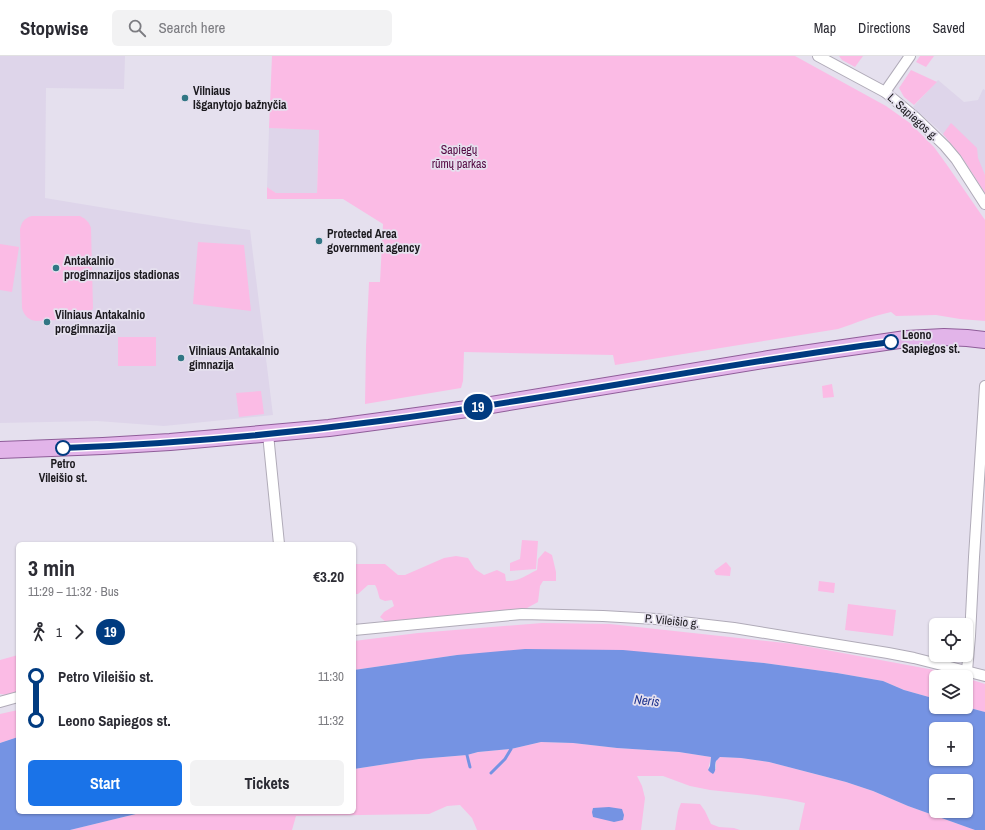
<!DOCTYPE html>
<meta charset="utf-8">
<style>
body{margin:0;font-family:"Archivo Narrow",sans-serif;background:#f2f2f3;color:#2b2b33;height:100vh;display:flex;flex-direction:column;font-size:15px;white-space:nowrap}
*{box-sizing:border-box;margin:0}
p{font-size:13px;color:#7c7c81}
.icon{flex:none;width:22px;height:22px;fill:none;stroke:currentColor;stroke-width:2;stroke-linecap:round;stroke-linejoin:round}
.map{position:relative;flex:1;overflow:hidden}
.panel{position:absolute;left:16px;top:486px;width:340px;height:272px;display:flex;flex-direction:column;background:#fff;border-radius:6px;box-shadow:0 1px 3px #0004}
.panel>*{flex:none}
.badge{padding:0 8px;border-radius:13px;font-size:14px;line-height:26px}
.buttons{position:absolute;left:929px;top:562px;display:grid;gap:8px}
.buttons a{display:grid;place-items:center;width:44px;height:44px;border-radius:6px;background:#fff;box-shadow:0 1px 3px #0004;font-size:20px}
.map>.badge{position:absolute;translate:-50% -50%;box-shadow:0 0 0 2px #fff}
.legs{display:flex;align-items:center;gap:6px;height:44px;padding:0 12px;font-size:13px}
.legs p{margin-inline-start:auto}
.overview{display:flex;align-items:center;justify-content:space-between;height:68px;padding:0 12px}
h1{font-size:22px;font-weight:700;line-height:30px}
.action{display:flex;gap:8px;margin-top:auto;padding:8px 12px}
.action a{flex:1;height:46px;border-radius:6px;background:#1a73e8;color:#fff;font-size:16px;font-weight:700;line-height:46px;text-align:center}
.action a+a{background:#f2f2f3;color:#2b2b33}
ul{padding:0 12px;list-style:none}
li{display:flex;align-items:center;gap:14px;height:44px;font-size:15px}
li i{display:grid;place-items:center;width:6px;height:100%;margin:0 5px;background:currentColor}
li i::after{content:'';width:10px;height:10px;margin:-5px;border:3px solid;border-radius:50%;background:#fff}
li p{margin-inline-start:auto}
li:first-child i{background:linear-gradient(#0000 50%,currentColor 0)}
li:last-child i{background:linear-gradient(currentColor 50%,#0000 0)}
header{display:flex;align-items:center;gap:24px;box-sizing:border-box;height:56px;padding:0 20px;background:#fff;border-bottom:1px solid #e1e1e2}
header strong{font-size:19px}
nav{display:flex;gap:22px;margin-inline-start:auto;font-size:14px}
.search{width:280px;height:36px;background:#f2f2f3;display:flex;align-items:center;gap:10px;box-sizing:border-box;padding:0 14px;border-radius:6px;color:#7c7c81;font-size:15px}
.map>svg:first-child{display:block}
.built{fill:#ded5ea}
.green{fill:#fbbbe5;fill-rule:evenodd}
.water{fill:#7593e3;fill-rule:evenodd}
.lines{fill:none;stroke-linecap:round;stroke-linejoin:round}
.stream{stroke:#7593e3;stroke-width:3}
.street-casing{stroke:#b0abb8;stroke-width:12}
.primary-casing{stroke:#8f5d99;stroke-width:18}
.street{stroke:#fff;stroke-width:10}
.primary{stroke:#e2b4e9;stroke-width:16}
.line-1-casing{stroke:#fff;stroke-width:9}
.line-1{stroke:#003b80;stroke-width:6}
.poi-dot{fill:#317684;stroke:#e5e0ee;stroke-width:1.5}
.stop-1-dot{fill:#fff;stroke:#003b80;stroke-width:2}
.labels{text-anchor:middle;stroke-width:3.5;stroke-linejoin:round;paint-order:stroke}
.poi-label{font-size:12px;font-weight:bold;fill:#1b191e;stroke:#e5e0ee;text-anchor:start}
.street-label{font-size:12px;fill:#1b191e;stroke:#e5e0ee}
.park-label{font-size:12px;fill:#530842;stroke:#e5e0ee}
.stop-label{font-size:12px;font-weight:bold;fill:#1b191e;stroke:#e5e0ee;text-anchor:start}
.water-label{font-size:13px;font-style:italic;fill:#1c328e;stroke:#e5e0ee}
</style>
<header>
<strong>Stopwise</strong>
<div class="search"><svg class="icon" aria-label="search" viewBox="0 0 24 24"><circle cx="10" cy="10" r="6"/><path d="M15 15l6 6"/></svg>Search here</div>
<nav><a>Map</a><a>Directions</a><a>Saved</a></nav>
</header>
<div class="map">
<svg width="985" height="774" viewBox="0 0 985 774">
<rect width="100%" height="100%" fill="#e5e0ee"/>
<g class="built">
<path d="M0 0H125L124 33 46 32 45 142 196 167 250 174 273 359 164 370 97 365 0 367Z"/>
<path d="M938 24 964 46 978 44 983 33 985 34V137L962 101 949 85 938 73 913 51Z"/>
<path d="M269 72 319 73 317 138 276 137 267 131Z"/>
</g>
<g class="green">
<path d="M272 0H795L886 50 910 67 934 91 947 109 985 164V265L960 263 936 259 896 260 891 256C872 260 856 267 838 273L615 309 613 299 464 296 463 325 461 332 365 348 366 291 369 226H380L383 168 343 143H267V131L276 137H317L319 74 269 72Z"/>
<path d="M839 0H863L855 11 842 4Z"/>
<path d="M920 0H934L926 11 916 6Z"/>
<path d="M911 14 937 26 914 49 904 41 899 32Z"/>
<path d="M951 67 977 92 978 102 985 119V137L962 101 943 78Z"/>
<path d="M32 160H80C86 163 89 166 91 172L93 252C90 259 87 262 80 263L36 265C29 264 24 260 22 252L20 173C22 166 24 162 32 160Z"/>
<path d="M198 186 244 189 251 255 193 248Z"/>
<path d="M0 188 19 191 12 236 0 234Z"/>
<rect x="118" y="281" width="38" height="29"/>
<path d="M832 328 834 341 823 342 822 330Z"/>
<path d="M261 335 264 358 239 361 236 337Z"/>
<path d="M522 484 538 485 536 513 510 515V507L520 503Z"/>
<path d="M545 495 552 499 556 516V525H543L540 530 538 546 527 552 387 567 380 561 384 556 394 550 392 544 385 545 380 543C378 538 378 534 375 529H368L358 538H354V508H385L398 519H405L444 502 456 500 468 502 475 513 484 519 497 514 505 518 506 525C519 526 526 519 537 514L538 503Z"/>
<path d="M726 506 731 512 730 520 716 519 714 515Z"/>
<path d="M819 525 835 527 834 537 818 535Z"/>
<path d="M848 548 896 554 893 580 845 574Z"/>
<path d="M542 567 610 568 794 588 945 616 961 621H936V643L904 634 883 625 837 617 764 607 703 602 457 599 354 614V585L418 577Z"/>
<path d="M18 599V635L7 639 0 638V604Z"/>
<path d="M966 622 985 628V656L966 651Z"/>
<path d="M18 654V681L0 687V658Z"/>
<path d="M541 686 573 687 617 692 679 696 711 701 708 714 716 713V705L720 701 741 702 769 706 846 726 873 735 908 750 975 774H799L805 747 786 743 757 739 710 734 690 730 663 720H637L642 730 645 742 641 774H477L472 762 460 749 447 750 429 758 296 760 292 774H70L144 756H354V713L419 703 467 699 478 696 511 693ZM593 752 615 766 607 764 592 756Z"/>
<path d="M681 747 700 748 705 755 711 768 719 771 734 772 740 774H675L678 755Z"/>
</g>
<g class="water">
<path d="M525 593 623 594 764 607 837 617 883 625 904 634 936 643V651H966L985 656V774H975L908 750 873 735 846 726 769 706 741 702 720 701C718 703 717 704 716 705 714 710 717 714 713 718L710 716 708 714 710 710 711 701 679 696 617 692 573 687 541 686 511 693 478 696 467 699 419 703 354 713V614L457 599ZM936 673H966V703H936ZM936 725H966V755H936Z"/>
<path d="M18 681V756H144L70 774H0V687Z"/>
<path d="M609 751 622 753 624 759 623 764 614 766 593 761 592 756 593 752Z"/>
</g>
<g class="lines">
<g class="stream">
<path d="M467 699 470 711"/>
<path d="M491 717 505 703 511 693"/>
</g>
<defs>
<g id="street">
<path d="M818 0 885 36 915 61 945 90 956 103 985 148"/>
<path d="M885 36 910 0"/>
<path d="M268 378 279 488"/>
<path d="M354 574 522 558 603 560 656 563 734 572 888 597 914 602 985 620"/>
<path d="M967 615 970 580 974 501 985 330"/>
<path d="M0 646 18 641"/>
</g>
<path id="primary" d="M0 394 103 390 170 386 329 372 381 365 467 353 769 303 830 294 906 283 944 281 967 282 985 284"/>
</defs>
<use href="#street" class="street-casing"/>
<use href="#primary" class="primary-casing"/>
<use href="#street" class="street"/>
<use href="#primary" class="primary"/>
</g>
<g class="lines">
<defs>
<path id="line-1" d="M63 392C169 388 275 379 380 365 551 343 720 308 891 286"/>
</defs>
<use href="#line-1" class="line-1-casing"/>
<use href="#line-1" class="line-1"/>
</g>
<g class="poi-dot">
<circle cx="185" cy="42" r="4"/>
<circle cx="319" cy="185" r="4"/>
<circle cx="56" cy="212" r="4"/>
<circle cx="47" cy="266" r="4"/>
<circle cx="181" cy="302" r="4"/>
</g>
<g class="stop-1-dot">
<circle cx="891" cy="286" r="7"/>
<circle cx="63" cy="392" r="7"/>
</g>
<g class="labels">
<g class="poi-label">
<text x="193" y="39">Vilniaus<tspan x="193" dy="14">Išganytojo bažnyčia</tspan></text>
<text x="327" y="182">Protected Area<tspan x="327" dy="14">government agency</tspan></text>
<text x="64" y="209">Antakalnio<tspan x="64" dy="14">progimnazijos stadionas</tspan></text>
<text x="55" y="263">Vilniaus Antakalnio<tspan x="55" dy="14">progimnazija</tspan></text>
<text x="189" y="299">Vilniaus Antakalnio<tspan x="189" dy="14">gimnazija</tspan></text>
</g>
<g class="street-label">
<text transform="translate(913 61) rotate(42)" y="4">L. Sapiegos g.</text>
<text transform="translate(672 565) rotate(6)" y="4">P. Vileišio g.</text>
</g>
<g class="park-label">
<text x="459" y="98">Sapiegų<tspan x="459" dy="14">rūmų parkas</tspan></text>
</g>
<g class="stop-label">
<text x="902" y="283">Leono<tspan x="902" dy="14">Sapiegos st.</tspan></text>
<text x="63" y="412" text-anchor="middle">Petro<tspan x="63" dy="14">Vileišio st.</tspan></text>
</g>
<g class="water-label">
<text transform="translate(647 644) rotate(6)" y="5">Neris</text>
</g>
</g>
</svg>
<div class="buttons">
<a><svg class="icon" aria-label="locate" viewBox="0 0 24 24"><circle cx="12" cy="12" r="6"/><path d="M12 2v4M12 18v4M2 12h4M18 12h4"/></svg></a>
<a><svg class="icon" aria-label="layers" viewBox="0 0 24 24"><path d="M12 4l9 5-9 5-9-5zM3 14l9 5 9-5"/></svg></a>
<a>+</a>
<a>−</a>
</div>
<b class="badge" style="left:478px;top:351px;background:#003b80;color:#fff">19</b>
<section class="panel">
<div class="overview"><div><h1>3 min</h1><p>11:29 – 11:32 · Bus</p></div><b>€3.20</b></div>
<div class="legs"><svg class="icon" aria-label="walk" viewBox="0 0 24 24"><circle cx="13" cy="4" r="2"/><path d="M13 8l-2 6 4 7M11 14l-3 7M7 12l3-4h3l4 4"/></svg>1<svg class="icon" aria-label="forward" viewBox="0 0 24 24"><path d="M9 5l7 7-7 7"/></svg><b class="badge" style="background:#003b80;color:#fff">19</b></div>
<ul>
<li><i style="color:#003b80"></i><b>Petro Vileišio st.</b><p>11:30</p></li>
<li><i style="color:#003b80"></i><b>Leono Sapiegos st.</b><p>11:32</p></li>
</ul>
<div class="action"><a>Start</a><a>Tickets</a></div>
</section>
</div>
